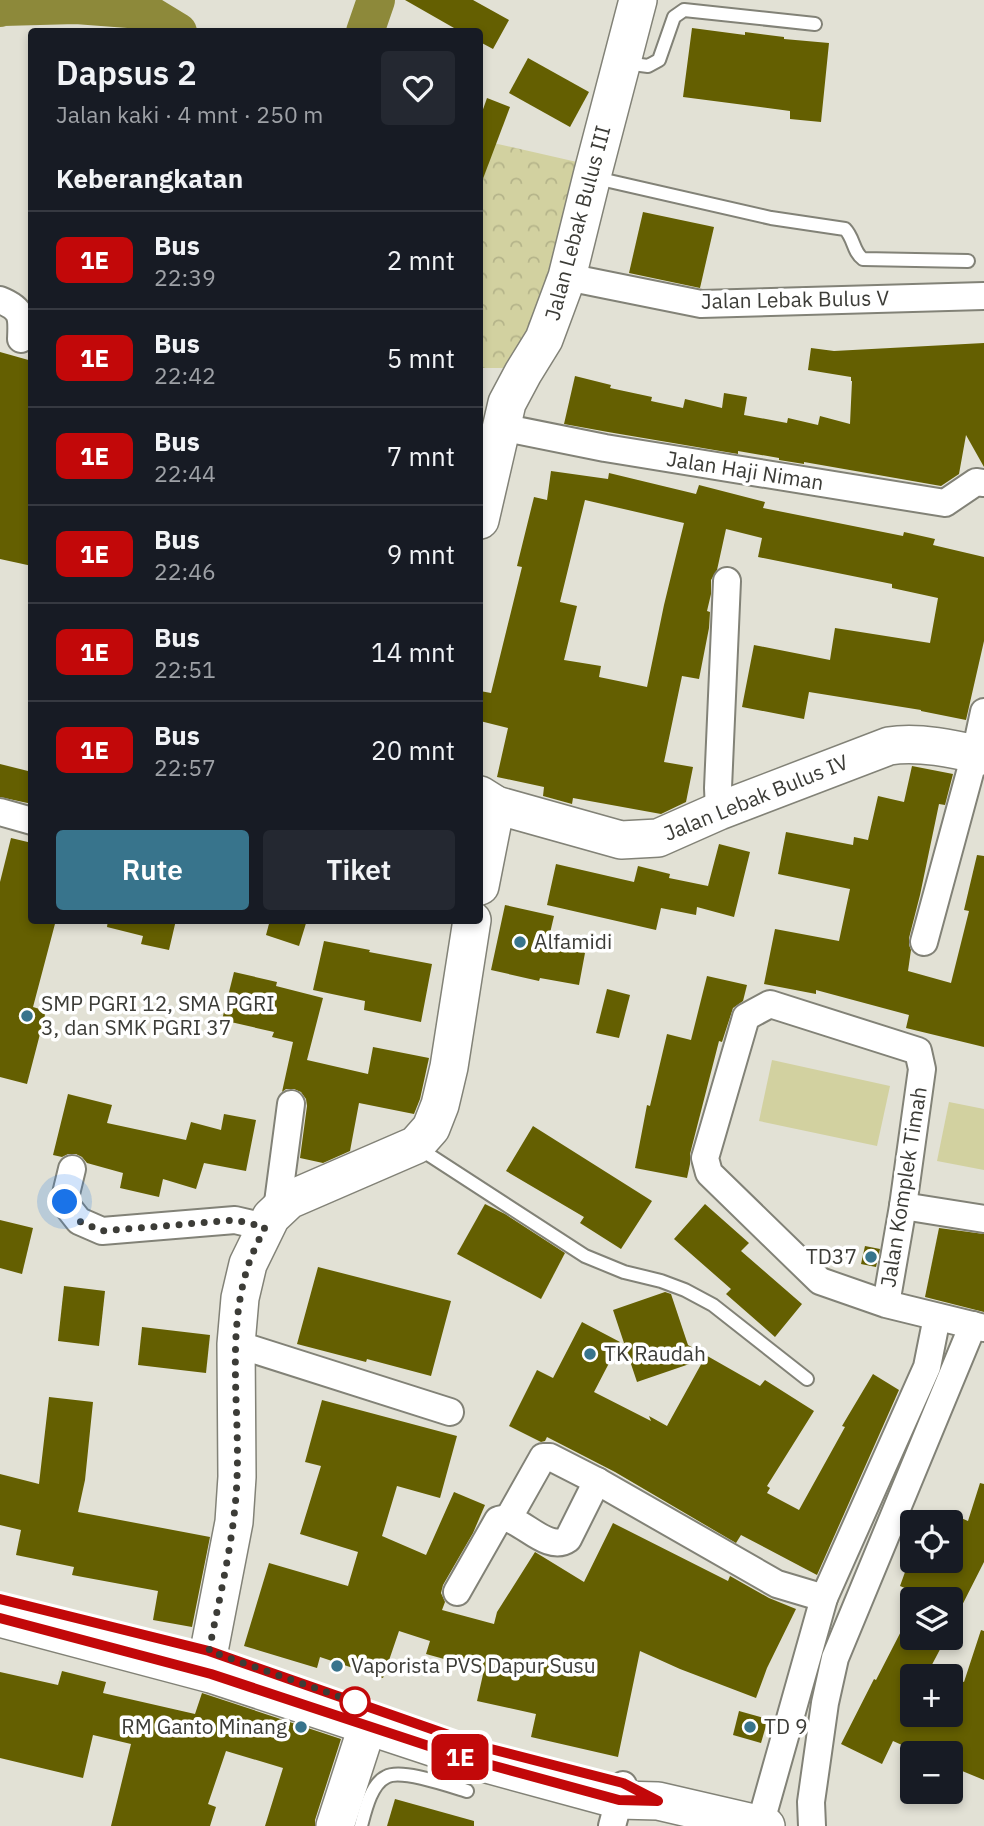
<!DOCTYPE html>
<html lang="id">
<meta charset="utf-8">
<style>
body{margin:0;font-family:"IBM Plex Sans",sans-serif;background:#242831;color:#f1f3f6;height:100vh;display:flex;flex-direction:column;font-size:26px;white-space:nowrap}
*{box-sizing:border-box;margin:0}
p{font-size:23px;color:#9ea1a6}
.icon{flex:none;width:38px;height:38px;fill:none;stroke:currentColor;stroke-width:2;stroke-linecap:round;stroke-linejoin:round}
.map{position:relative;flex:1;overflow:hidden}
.panel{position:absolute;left:28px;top:28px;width:455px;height:896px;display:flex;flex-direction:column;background:#171b24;border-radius:7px;box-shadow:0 4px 10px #0003}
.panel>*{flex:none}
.badge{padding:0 14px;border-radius:10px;font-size:24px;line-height:46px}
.tools{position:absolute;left:900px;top:1510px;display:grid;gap:14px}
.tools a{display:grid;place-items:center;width:63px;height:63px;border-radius:7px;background:#171b24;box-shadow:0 4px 10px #0003;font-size:35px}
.you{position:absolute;width:35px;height:35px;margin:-18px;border:5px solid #fff;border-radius:50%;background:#1a73e8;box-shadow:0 0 0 10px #1a73e833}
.map>.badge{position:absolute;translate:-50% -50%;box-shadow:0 0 0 4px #fff}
h2{padding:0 28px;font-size:26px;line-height:63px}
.round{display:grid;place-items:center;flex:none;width:74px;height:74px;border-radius:7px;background:#242831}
.head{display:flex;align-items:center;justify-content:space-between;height:119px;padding:0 28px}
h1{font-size:33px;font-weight:600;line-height:52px}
.button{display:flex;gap:14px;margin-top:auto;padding:14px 28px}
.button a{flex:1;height:80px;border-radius:7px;background:#38748c;color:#fff;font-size:28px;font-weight:600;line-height:80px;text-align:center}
.button a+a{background:#242831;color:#f1f3f6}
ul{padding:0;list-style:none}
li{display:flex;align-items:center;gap:21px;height:98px;padding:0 28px;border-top:2px solid #363941}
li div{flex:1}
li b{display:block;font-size:26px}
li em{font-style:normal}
li .badge{min-width:77px;font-weight:700;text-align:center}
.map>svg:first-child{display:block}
.park{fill:url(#park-crowns)}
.pitch{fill:#d2d1a0}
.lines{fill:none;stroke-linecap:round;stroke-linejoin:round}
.river{stroke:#8d893a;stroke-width:38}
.building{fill:#645f01;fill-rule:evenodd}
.lane-casing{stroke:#828277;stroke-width:16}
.street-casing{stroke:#828277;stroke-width:30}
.secondary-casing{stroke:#828277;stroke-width:40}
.lane{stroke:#fff;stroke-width:12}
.street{stroke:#fff;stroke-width:26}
.secondary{stroke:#fff;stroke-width:37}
.line-casing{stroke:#fff;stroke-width:16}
.line{stroke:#c20809;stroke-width:10}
.walk{stroke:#3c3c37;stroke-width:7;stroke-dasharray:0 12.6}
.poi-dot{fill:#38748c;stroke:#fff;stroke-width:2.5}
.stop-dot{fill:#fff;stroke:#c20809;stroke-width:3.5}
.labels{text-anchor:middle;stroke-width:7;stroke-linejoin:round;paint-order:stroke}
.street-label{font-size:21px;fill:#3c3c37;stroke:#fff}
.poi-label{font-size:21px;fill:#3c3c37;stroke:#fff;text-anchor:start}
</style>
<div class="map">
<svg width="984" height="1826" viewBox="0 0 984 1826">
<defs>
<pattern id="park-crowns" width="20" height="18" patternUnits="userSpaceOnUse" patternTransform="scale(1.75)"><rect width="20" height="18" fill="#d2d1a0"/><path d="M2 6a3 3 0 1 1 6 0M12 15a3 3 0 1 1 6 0" fill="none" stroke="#b5b48a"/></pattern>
</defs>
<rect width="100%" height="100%" fill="#e2e1d5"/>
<path class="park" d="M480 140 577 162 547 297 508 368H480Z"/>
<g class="pitch">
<path d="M772 1060 890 1086 877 1146 759 1121Z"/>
<path d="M949 1102 984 1109V1170L937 1161Z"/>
</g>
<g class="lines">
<g class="river">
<path d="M0 8 3 7 76 5 142 10 178 32"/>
<path d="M365 32 376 0"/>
</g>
</g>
<g class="building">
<path d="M405 0H473L509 20 493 49 480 42V32H461Z"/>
<path d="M692 28 745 35V32L784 37V39L829 43 821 122 790 119V111L683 97Z"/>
<path d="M528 58 589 92 570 127 509 93Z"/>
<path d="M487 98 510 107 481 184H480V118Z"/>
<path d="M643 212 714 227 700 288 629 273Z"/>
<path d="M984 343V467L966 435 959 474 941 486 804 462V464L779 460V458L738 451V454L608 432 564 424 575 376 611 385 610 388 652 397 651 401 683 408 685 399 722 408 724 393 747 397 744 415 787 423 788 418 818 425 820 416 850 424 852 381H851V377L808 370 811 348 834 351Z"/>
<path d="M0 352 32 361V566L0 559Z"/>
<path d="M551 471 608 479 609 473 696 494 699 485 765 502 763 508 903 536 904 532 935 539 933 545 984 557V641L966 720 921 711V710L809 692 804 719 742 707 754 645 830 660 835 628 930 643 938 598 892 588V584L758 557 762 538 726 529 717 570 711 580V594L707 611 710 612 709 628 699 679 682 676 664 762 693 767 686 802 661 814 573 798 572 804 543 796 544 787 497 777 508 728 480 721V691L491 693 522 567 517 566 534 497 547 500ZM585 500 684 523 664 605 647 687 599 677 601 666 564 660 577 606 560 602Z"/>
<path d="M0 764 32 772V804L0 797Z"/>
<path d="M912 766 953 774 945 805 939 804 920 895 909 938V945L911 950 908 971 951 983 969 911 964 910 977 855 984 856V1047L906 1028 909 1015 816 990V994L764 984 775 929 839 941 850 889 778 874 786 832 853 845 854 837 868 840 878 796 904 802Z"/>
<path d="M11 838 32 843V920H56L33 1007 46 1011 27 1084 0 1077V882Z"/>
<path d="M719 844 750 852 734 917 697 907 696 915 661 908 656 930 547 905 556 864 634 882 638 866 670 874 669 878 708 886Z"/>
<path d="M505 905 554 916 547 946 585 953 579 985 540 978 539 981 491 970Z"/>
<path d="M108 920H176L169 950 141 944 143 936 107 927Z"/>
<path d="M270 920H307L299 946 266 935Z"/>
<path d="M324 941 370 950 369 952 432 964 421 1022 364 1010 365 1001 313 990Z"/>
<path d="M234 972 277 982 276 986 323 998 307 1060 368 1074 373 1047 429 1058 420 1099 414 1114 359 1103 350 1151 323 1163 300 1158 307 1106 306 1099 301 1092 294 1089H286L282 1092 293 1042 272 1037 274 1032 222 1020Z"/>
<path d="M707 976 747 985 743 1001 733 1008 722 1042 719 1041 690 1154V1164L687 1178 635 1168 647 1105 650 1106 667 1034 691 1040Z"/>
<path d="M607 989 630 995 619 1038 596 1033Z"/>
<path d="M68 1094 112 1105 107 1123 186 1140 191 1122 221 1130 224 1114 256 1120 246 1171 204 1163 196 1189 163 1179 159 1197 120 1188 123 1173 87 1163 82 1157 76 1154H68L62 1157 53 1155Z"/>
<path d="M533 1126 652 1201 621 1249 580 1223 584 1217 506 1171Z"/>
<path d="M485 1204 505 1214 565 1253 541 1299 457 1254Z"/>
<path d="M705 1204 749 1243 741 1251 802 1304 775 1337 726 1294 731 1289 674 1239Z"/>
<path d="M0 1220 33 1228 22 1274 0 1268Z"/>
<path d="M939 1228 984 1234V1312L925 1297Z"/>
<path d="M865 1246 880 1249 876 1267 861 1264Z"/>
<path d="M318 1267 451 1301 431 1376 367 1359 366 1362 297 1344Z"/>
<path d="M64 1286 105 1291 99 1346 58 1341Z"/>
<path d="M665 1292 671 1294 688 1345 760 1386 765 1380 814 1411 767 1486 770 1488 767 1493 799 1510 845 1427 842 1426 873 1374 899 1390 817 1575 741 1535 736 1543 615 1472 547 1437 545 1441 541 1442 509 1426 537 1370 553 1378 582 1322 620 1342 594 1392 651 1421 649 1416 667 1426 704 1359 637 1382 613 1310Z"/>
<path d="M142 1327 210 1335 206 1373 138 1365Z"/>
<path d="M49 1397 93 1402 85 1480 78 1512 210 1537 192 1627 153 1620 158 1591 72 1575 74 1567 16 1555 21 1530 0 1525V1474L39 1484Z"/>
<path d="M322 1400 457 1436 440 1498 397 1486 382 1536 426 1555 454 1492 485 1505 473 1533 443 1585 441 1593 445 1602 442 1610 494 1624 497 1612 535 1552 584 1582 613 1523 728 1581 730 1576 769 1598 796 1609 767 1668 756 1698 680 1669 640 1651 618 1757 531 1737 536 1714 477 1701 484 1670 426 1654 430 1641 399 1631 383 1678 320 1657 317 1668 244 1646 269 1563 348 1586 358 1552 300 1534 321 1466 305 1462Z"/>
<path d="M980 1483 984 1484V1562L950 1629V1600H934L900 1586 909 1561H950V1540L961 1518 968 1521Z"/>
<path d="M912 1610V1638H946L926 1676H912V1715H950V1676L964 1682 981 1630 984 1631V1780L950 1766V1754H922L893 1741 882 1764 841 1744 874 1679 876 1680Z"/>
<path d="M62 1671 106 1682 103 1693 195 1714 202 1693 341 1739 315 1820V1826H265L283 1768 226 1751 208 1804 216 1807 210 1826H111L131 1744 93 1735 83 1778 0 1758V1672L58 1685Z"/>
<path d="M739 1711 768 1719 761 1743 733 1735Z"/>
<path d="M395 1799 474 1821V1826H387Z"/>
</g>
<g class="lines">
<defs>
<g id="lane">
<path d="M625 63 648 66 659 60 674 17 684 10 815 24"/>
<path d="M596 178 771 218 845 229C854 238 853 252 863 259L968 261"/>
<path d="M417 1147 585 1256 624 1272 661 1281 685 1290 713 1305 807 1379"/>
<path d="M361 1826C365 1811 371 1784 386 1777 401 1768 450 1786 467 1791"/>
</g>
<g id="street">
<path d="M567 277 701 304 984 296"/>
<path d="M0 300C23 309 22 317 21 339"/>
<path d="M501 427 605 448 945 503 976 482 984 483"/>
<path d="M719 811 718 788 727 581"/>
<path d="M0 812 32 821"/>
<path d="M924 942 975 754 984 712"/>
<path d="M72 1169 64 1202 79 1221 102 1231 235 1220 265 1227"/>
<path d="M903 1206 984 1219"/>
<path d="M277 1210 291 1104"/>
<path d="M886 1304 903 1206 922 1069 918 1051 770 1004 746 1017 705 1158 709 1173 820 1281 886 1304 984 1328"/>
<path d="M236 1344 450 1412"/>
<path d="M508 1519 543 1457H550L597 1481 777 1584 824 1598"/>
<path d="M457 1592 498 1520C502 1519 505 1518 509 1519 527 1525 550 1552 568 1539L597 1481"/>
<path d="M760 1825 824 1598 927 1367 937 1317"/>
<path d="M612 1826 623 1785"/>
<path d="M812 1826 811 1802 825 1703 835 1658 973 1325"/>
</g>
<g id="secondary">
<path d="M480 520 507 403 523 373 544 339 567 277 592 176 638 0"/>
<path d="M480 795 496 805 621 840 658 838 719 811 889 746C918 741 955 749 984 756"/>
<path d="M480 886 496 805"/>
<path d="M0 1618 211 1674 465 1758 619 1800 658 1801 766 1826"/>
<path d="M209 1651 234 1522 237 1477 236 1344 240 1298 248 1264 271 1217 289 1200 416 1145 431 1128 440 1105 449 1067 472 920"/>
<path d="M335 1826 367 1727"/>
</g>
</defs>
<use href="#lane" class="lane-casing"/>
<use href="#street" class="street-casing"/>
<use href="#secondary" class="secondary-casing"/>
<use href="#lane" class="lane"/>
<use href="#street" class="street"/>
<use href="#secondary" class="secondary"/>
</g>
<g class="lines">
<defs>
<path id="line" d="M0 1599 209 1651 483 1747 623 1783 658 1801 619 1800 465 1758 211 1674 0 1618"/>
</defs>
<use href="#line" class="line-casing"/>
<use href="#line" class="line"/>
<path class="walk" d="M65 1202 79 1221 102 1231 235 1220 265 1227C259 1240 252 1253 248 1266 226 1334 240 1408 237 1478 235 1536 220 1594 209 1651L358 1703 355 1702"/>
</g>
<g class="poi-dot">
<circle cx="520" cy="942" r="7"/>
<circle cx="27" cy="1016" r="7"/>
<circle cx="871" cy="1257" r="7"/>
<circle cx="590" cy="1354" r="7"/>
<circle cx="337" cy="1666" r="7"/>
<circle cx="301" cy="1727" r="7"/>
<circle cx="750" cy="1727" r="7"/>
</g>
<circle class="stop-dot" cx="355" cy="1702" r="14"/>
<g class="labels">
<g class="street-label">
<text transform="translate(578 223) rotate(-75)" y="7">Jalan Lebak Bulus III</text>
<text transform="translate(795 300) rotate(-1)" y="7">Jalan Lebak Bulus V</text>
<text transform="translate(745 471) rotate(9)" y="7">Jalan Haji Niman</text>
<text transform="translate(756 798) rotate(-22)" y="7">Jalan Lebak Bulus IV</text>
<text transform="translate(904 1187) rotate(-81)" y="7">Jalan Komplek Timah</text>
</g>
<g class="poi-label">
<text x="534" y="949">Alfamidi</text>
<text x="41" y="1011">SMP PGRI 12, SMA PGRI<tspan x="41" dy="24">3, dan SMK PGRI 37</tspan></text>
<text x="857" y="1264" text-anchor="end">TD37</text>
<text x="604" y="1361">TK Raudah</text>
<text x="351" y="1673">Vaporista PVS Dapur Susu</text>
<text x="287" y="1734" text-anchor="end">RM Ganto Minang</text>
<text x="764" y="1734">TD 9</text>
</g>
</g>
</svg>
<div class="tools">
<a><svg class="icon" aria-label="locate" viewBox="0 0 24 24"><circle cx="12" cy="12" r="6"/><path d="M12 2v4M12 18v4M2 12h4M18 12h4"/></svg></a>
<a><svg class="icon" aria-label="layers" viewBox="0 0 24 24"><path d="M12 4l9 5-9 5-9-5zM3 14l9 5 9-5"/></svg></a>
<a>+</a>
<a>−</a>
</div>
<div class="you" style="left:65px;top:1202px"></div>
<b class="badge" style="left:460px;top:1757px;background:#c20809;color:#fff">1E</b>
<section class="panel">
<div class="head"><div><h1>Dapsus 2</h1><p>Jalan kaki · 4 mnt · 250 m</p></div><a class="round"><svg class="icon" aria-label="heart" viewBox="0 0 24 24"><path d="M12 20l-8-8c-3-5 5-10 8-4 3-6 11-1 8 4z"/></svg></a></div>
<h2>Keberangkatan</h2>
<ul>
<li><span class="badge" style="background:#c20809;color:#fff">1E</span><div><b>Bus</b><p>22:39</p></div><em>2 mnt</em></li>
<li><span class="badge" style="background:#c20809;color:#fff">1E</span><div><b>Bus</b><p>22:42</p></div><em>5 mnt</em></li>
<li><span class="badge" style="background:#c20809;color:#fff">1E</span><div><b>Bus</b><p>22:44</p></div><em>7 mnt</em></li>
<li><span class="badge" style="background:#c20809;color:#fff">1E</span><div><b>Bus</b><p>22:46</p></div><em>9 mnt</em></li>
<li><span class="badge" style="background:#c20809;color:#fff">1E</span><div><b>Bus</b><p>22:51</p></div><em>14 mnt</em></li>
<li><span class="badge" style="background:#c20809;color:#fff">1E</span><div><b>Bus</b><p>22:57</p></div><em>20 mnt</em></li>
</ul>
<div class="button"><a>Rute</a><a>Tiket</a></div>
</section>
</div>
